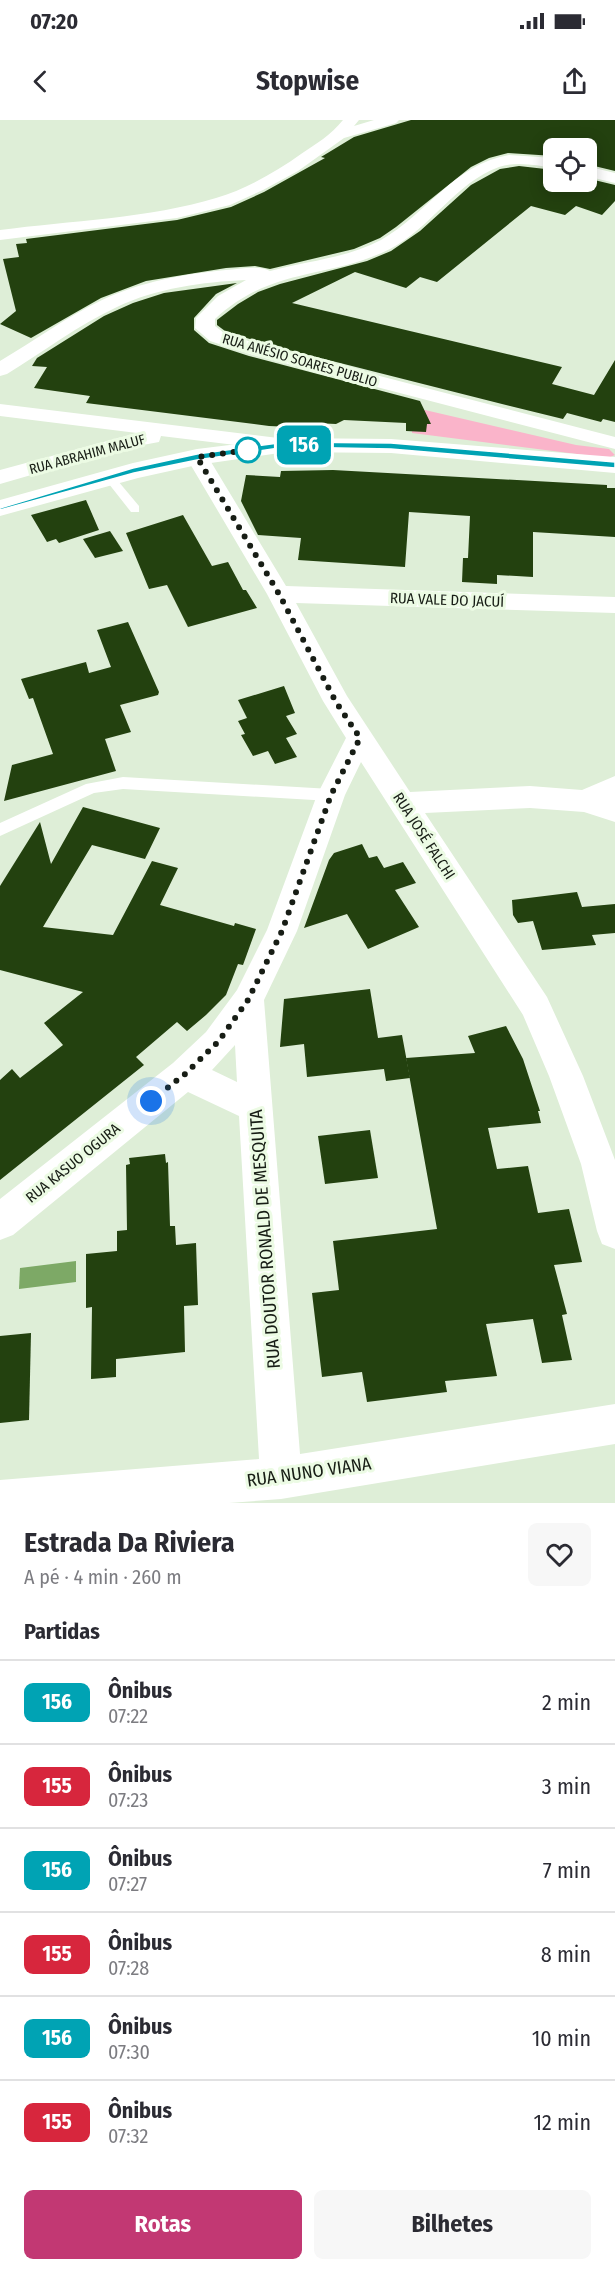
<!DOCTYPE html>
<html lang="pt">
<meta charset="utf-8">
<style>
body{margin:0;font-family:"Fira Sans Condensed",sans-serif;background:#f7f7f7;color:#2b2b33;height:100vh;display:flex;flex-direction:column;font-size:22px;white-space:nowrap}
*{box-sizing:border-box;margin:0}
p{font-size:20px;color:#7c7c81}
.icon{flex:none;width:33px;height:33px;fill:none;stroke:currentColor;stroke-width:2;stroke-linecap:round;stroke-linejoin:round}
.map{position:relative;height:1383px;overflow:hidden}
.panel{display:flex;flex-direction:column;background:#fff;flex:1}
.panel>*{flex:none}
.badge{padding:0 12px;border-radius:9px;font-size:21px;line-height:39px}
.fabs{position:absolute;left:543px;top:18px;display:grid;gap:12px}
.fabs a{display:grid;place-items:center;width:54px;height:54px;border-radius:9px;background:#fff;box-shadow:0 3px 15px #0003;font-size:30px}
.you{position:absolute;width:30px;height:30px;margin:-15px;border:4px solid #fff;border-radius:50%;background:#1a73e8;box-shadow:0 0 0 9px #1a73e833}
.map>.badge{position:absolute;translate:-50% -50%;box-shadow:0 0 0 3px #fff}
h2{padding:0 24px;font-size:22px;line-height:54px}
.round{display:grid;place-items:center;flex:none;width:63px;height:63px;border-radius:9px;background:#f7f7f7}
.overview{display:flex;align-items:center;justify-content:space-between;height:102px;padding:0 24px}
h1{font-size:28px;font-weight:700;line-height:45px}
.action{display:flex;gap:12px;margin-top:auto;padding:12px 24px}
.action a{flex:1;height:69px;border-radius:9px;background:#c23873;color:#fff;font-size:24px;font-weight:700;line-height:69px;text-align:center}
.action a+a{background:#f7f7f7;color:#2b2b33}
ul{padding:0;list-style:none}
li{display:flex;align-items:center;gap:18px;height:84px;padding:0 24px;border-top:2px solid #e1e1e2}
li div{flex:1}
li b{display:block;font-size:22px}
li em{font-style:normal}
li .badge{min-width:66px;font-weight:700;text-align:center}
.status{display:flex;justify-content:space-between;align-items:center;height:42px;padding:0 30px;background:#fff;direction:ltr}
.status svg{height:16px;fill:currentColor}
header{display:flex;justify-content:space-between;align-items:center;height:78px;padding:0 24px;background:#fff;font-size:27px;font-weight:700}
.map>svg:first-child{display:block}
.green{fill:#fab4ca}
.water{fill:#7da966}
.building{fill:#23410f}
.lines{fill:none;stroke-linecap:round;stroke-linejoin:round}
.lane{fill:#fff;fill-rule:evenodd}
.street{fill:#fff;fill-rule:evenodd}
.secondary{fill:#fff;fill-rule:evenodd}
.line{fill:#00a3b4;stroke:#fff;stroke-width:1.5}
.walk{stroke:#171d15;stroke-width:6;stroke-dasharray:0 10.8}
.stop-dot{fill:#fff;stroke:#00a3b4;stroke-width:3}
.labels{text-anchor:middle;stroke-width:6;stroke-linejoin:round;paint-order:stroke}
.far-street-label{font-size:14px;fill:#171d15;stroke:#ecfbe4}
.street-label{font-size:15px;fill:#171d15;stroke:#ecfbe4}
.near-street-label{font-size:18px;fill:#171d15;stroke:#ecfbe4}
</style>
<div class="status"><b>07:20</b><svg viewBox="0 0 49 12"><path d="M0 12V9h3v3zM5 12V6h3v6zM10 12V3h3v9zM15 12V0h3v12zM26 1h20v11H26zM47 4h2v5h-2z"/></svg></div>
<header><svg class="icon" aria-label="back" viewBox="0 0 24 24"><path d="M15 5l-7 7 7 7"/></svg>Stopwise<svg class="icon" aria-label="share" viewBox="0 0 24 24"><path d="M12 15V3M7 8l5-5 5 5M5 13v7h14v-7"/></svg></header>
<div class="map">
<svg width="615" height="1383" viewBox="0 0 615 1383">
<rect width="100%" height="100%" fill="#deeed7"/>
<path class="green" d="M412 287 576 325 609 329 615 335 608 338 412 313Z"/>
<path class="water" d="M76 1141V1162L19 1169 20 1148Z"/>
<g class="building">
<path d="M411 0H615V51L586 44V28H554V36L508 33 489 38 471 47 396 107 380 118 354 129 270 149 255 146 226 148 146 161 101 178 31 218 0 204 16 191 3 139 19 137 16 124 27 123 26 119 177 100 231 87 264 72 325 38 321 37 354 17Z"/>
<path d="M519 46 554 50V62H586V58L615 65V81L602 95 576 86 565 95 531 86 437 162 420 157 406 168 355 152 292 183 562 247 552 264 594 275 615 240V302L603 299 601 302 567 293 563 299 502 284 265 224 225 211 217 205V200L238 184 258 172 280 164 367 141 391 131 420 111 471 65 500 49Z"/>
<path d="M237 163 216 174 194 198V210L209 223 249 236 420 281 431 304H427L426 312 406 311V303L344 300 336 304 314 303V308L269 306 86 283 90 276 34 268 47 247 32 246 37 238 104 196 133 183 164 173Z"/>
<path d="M333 350 607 365V368H615V417L533 412V457L497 455V464L462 462 463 438H468L470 396 409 392 405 447 298 440 301 418 258 415 241 381 246 355 280 357 281 351Z"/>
<path d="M86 380 99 410 59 423 56 419 47 422 31 395Z"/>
<path d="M183 395 212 446 228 442 243 470H246L257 488 188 507 167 465 149 469 126 413Z"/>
<path d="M110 411 123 431 95 438 83 419Z"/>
<path d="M128 502 159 572 158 575 120 585 131 612 105 619 116 651 4 681 12 645 53 634 33 578 29 579 21 559 86 542 89 553 111 547 97 510Z"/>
<path d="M284 566 295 593 286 596 297 614 286 618 297 637 275 644 268 631 253 636 241 615 245 614 238 601 247 598 238 580Z"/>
<path d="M83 687 160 708 145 739 92 725 43 807 113 815 152 741 178 748 160 785 234 806 235 803 256 809 243 845 238 844 226 875 206 895 187 911 177 902 136 937 144 945 0 1060V960L12 949 20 958 63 925 44 903 83 872 0 850V766L40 702 51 744Z"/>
<path d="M362 724 369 738 377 736 384 748 403 742 416 763 395 770 419 807 368 829 347 794 304 808 329 740 334 733Z"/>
<path d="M577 772 582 787 615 784V813L592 815 596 825 542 830 533 801 518 803 513 795 512 780Z"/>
<path d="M370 869 378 918 402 915 410 958 386 961 384 949 307 957 304 924 280 927 284 879Z"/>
<path d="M506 906 523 939 540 991H538L541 1003 488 1008 497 1049 528 1046 538 1093 569 1089 582 1142 554 1145 567 1194 562 1195 572 1240 542 1243 533 1199 486 1204 497 1256 445 1261 447 1272 367 1282 362 1252 322 1257 312 1173 339 1170 333 1121 437 1109 406 938 475 933 468 916Z"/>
<path d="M370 1010 378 1058 325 1064 318 1016Z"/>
<path d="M165 1034 166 1043 168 1042 170 1106H175L176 1125 196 1123 198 1185 184 1186 185 1232 116 1239V1257L91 1259 92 1187 86 1188V1134L117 1131V1111L127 1110 126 1045 130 1044 129 1038Z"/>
<path d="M31 1213 29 1300 0 1303V1216Z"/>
</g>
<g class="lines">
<g class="lane">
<path d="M109 354 113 355 139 386V392H131L105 359 103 357Z"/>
<path d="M123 657 331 669 336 671 338 675 336 679 331 681 123 669 94 673 0 716V703L86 664Z"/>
</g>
<g class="street">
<path d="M343 0H359L354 6 374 0H399L396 3 344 18 298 51 263 70 230 85 177 98 0 120V110C69 101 151 98 216 78 246 69 276 52 301 34 316 24 331 15 343 0Z"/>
<path d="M509 35 554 38V48C536 45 516 41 499 47 455 63 431 108 390 129 327 160 272 146 215 199V206L224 213 264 226 615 317V329L250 234 210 221 195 208 196 198 218 176 246 160C202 162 157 168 117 187 78 205 43 232 7 254L0 256V241C34 221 66 197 102 180 140 162 184 154 226 150 239 149 259 145 270 151 307 141 347 138 381 120 427 94 454 44 509 35Z"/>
<path d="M586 46 615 53V63L586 56Z"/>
<path d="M0 284 286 319 294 320 297 325 294 330 286 331 161 316 159 322 121 329 0 364V350L137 313 0 296Z"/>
<path d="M197 331 205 332 208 337 286 466 615 477V493L296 483 347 576 410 672 530 666 582 670 615 656V702L584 692 530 688 425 693 547 877 583 956 615 1040V1129L602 1124 597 1111 581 1044 549 956 523 895 361 642 345 675 297 811 264 880 300 1334 615 1284V1324L281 1379 229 1383H0V1360L259 1339 239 996 188 972 13 1115 0 1120V1079L173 943 206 912 237 870 267 810 317 675 346 618 323 581 267 474 186 337 189 332ZM235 925 237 962 212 950Z"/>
</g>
<path class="secondary" d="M286 318 391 319 615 337V353L391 333 286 332 197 345 138 358 0 396V380L133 343 197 329Z"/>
</g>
<path class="line" d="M286 322 391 323 615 342V348L391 329 286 327 197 340 134 353 0 390V388L133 348 197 334Z"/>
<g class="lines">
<path class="walk" d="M151 981 185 954 218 922 248 880 282 811 331 675 360 618 336 582 279 474 197 337 248 330"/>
</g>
<circle class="stop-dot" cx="248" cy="330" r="12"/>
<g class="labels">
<g class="far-street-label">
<text transform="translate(300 240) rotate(16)" y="5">RUA ANÉSIO SOARES PUBLIO</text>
<text transform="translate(87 334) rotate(-15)" y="5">RUA ABRAHIM MALUF</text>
</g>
<g class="street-label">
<text transform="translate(447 480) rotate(2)" y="5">RUA VALE DO JACUÍ</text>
<text transform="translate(424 716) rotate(57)" y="5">RUA JOSÉ FALCHI</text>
<text transform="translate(73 1043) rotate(-39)" y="5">RUA KASUO OGURA</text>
</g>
<g class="near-street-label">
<text transform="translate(265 1119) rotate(-94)" y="6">RUA DOUTOR RONALD DE MESQUITA</text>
<text transform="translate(309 1352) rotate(-8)" y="6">RUA NUNO VIANA</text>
</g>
</g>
</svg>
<div class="fabs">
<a><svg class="icon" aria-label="locate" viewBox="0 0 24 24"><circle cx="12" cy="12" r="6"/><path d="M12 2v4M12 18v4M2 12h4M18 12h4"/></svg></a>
</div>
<div class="you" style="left:151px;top:981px"></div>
<b class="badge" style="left:304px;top:325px;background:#00a3b4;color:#fff">156</b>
</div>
<section class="panel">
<div class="overview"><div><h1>Estrada Da Riviera</h1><p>A pé · 4 min · 260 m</p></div><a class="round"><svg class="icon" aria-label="heart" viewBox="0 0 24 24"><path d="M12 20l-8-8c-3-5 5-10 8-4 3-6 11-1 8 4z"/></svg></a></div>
<h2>Partidas</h2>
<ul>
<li><span class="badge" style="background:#00a3b4;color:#fff">156</span><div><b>Ônibus</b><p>07:22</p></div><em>2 min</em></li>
<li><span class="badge" style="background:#d7263d;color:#fff">155</span><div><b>Ônibus</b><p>07:23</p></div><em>3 min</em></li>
<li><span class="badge" style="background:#00a3b4;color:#fff">156</span><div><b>Ônibus</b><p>07:27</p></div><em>7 min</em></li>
<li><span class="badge" style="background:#d7263d;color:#fff">155</span><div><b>Ônibus</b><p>07:28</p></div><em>8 min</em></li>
<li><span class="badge" style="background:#00a3b4;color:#fff">156</span><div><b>Ônibus</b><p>07:30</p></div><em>10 min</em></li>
<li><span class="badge" style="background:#d7263d;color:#fff">155</span><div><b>Ônibus</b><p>07:32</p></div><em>12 min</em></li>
</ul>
<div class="action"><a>Rotas</a><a>Bilhetes</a></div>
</section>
